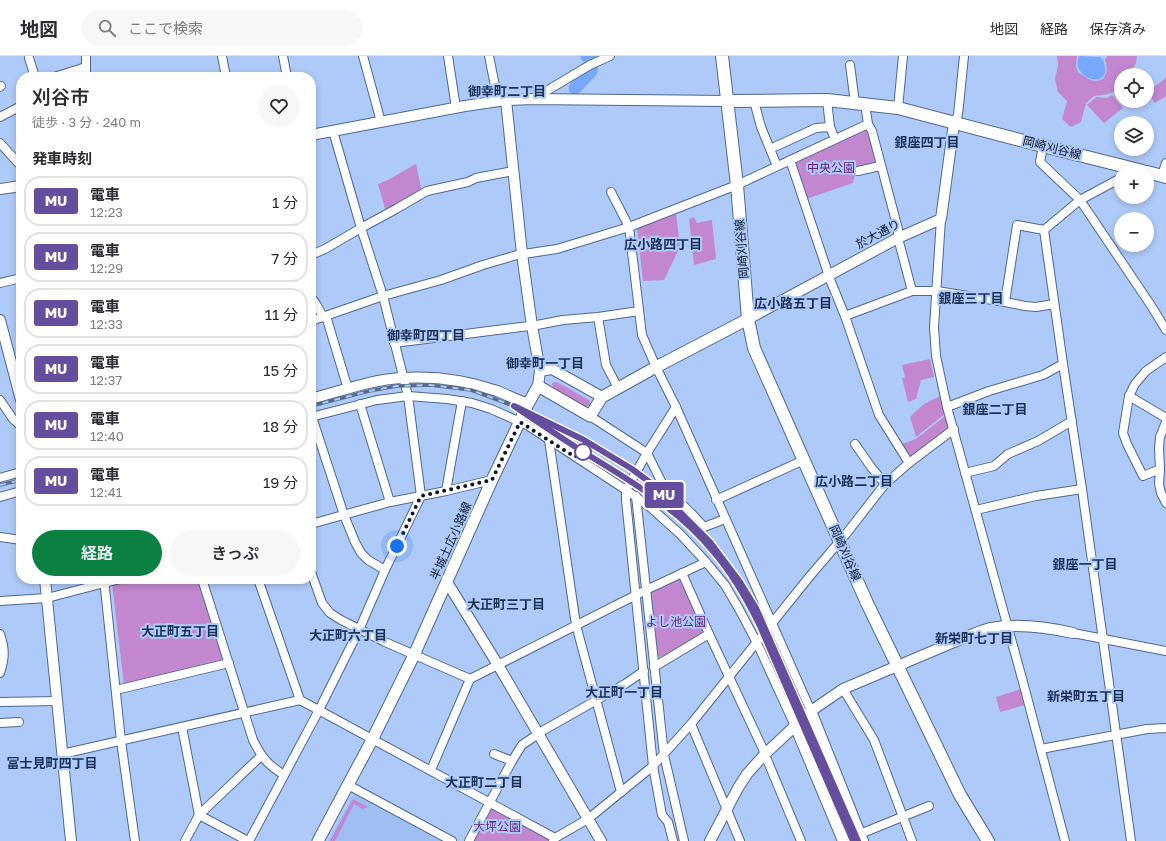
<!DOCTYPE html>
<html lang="ja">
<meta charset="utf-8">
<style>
body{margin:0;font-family:"Golos Text","Noto Sans JP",sans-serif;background:#f7f7f7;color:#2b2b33;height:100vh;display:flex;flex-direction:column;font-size:15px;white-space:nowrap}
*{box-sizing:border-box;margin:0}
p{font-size:13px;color:#7c7c81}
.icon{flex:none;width:22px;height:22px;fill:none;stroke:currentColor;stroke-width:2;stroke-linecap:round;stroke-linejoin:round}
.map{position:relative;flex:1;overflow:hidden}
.side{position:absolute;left:16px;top:16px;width:300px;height:512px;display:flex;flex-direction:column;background:#fff;border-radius:16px;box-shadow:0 2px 6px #0003}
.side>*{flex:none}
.badge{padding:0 8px;border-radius:3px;font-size:14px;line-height:26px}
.controls{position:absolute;left:1114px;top:12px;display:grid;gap:8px}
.controls a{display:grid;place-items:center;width:40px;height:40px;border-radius:50%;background:#fff;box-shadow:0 2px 6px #0003;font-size:20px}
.you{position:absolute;width:20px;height:20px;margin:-10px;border:3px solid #fff;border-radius:50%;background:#1a73e8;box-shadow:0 0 0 6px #1a73e833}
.map>.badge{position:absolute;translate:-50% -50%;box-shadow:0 0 0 2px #fff}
h2{padding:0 16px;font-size:15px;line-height:36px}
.round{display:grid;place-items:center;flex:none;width:42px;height:42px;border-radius:21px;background:#f7f7f7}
.overview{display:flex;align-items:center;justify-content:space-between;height:68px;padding:0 16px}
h1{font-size:19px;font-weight:600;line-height:30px}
.cta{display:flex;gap:8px;margin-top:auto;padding:8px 16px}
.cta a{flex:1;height:46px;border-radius:24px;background:#0b8043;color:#fff;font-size:16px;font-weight:600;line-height:46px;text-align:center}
.cta a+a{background:#f7f7f7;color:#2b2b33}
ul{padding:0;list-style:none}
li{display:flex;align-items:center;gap:12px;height:50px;margin:0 8px 6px;padding:0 8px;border:2px solid #e1e1e2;border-radius:16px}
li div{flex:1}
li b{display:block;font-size:15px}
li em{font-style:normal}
li .badge{min-width:44px;font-weight:700;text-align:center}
header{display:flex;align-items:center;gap:24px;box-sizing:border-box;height:56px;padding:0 20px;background:#fff;border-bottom:1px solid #e1e1e2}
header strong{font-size:19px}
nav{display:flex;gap:22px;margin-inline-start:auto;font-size:14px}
.search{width:280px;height:36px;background:#f7f7f7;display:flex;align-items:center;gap:10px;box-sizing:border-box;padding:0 14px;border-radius:22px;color:#7c7c81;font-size:15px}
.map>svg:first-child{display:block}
.built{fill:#9fbff3}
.green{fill:#c387d0}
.water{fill:#77a8fb}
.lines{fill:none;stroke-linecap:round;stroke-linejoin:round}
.river{stroke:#77a8fb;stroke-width:13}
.minor-casing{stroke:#4f6892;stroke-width:10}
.tertiary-casing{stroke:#4f6892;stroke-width:12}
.secondary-casing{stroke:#4f6892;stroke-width:13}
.primary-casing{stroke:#4f6892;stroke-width:14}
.minor{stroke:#fff;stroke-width:8}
.tertiary{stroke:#fff;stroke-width:10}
.secondary{stroke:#fff;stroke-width:11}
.primary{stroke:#fff;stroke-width:12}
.rail-casing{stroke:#586b89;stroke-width:3.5}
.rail{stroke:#aecaf9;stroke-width:2;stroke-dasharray:6;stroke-linecap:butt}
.line-casing{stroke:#fff;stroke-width:9}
.line{stroke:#654e9e;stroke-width:6}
.walk{stroke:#0d1727;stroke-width:4;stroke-dasharray:0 7.2}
.stop-dot{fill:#fff;stroke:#654e9e;stroke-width:2}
.labels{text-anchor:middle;stroke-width:4;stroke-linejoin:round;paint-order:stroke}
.street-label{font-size:12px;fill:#0d1727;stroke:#aecaf9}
.park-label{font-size:12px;fill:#6a1f7a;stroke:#aecaf9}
.neighbourhood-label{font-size:13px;font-weight:bold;fill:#1a3055;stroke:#aecaf9}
</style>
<header>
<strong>地図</strong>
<div class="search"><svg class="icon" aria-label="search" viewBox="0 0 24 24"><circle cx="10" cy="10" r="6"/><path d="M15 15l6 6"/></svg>ここで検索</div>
<nav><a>地図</a><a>経路</a><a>保存済み</a></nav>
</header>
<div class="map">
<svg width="1166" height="785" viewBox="0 0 1166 785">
<rect width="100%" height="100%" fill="#aecaf9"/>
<path class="built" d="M355 736 443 785H328Z"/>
<g class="green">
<path d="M1057 0H1077L1076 10 1078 16 1090 24 1096 25 1103 23C1107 17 1108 11 1105 4L1107 0H1137L1136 7 1129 19H1121C1121 22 1122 26 1121 29 1118 38 1102 39 1094 40L1086 47 1081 66 1071 71 1062 63 1067 45 1058 36 1055 23 1058 9Z"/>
<path d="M1166 22V40L1155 47 1147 36Z"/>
<path d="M1112 39 1123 52 1104 67 1087 49 1096 41 1107 42Z"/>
<path d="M862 73 868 75 877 107 856 114 853 127 806 143 793 105Z"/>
<path d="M416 108 422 136 386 156 378 128 388 124Z"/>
<path d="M676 157 680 191 664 224 643 225 637 171Z"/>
<path d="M694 161 697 167 712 164 716 203 694 209 689 163Z"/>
<path d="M930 303 934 321 921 324 916 343 908 346 902 322 905 321 902 309Z"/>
<path d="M554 326H557L589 344 590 347 589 349 586 351 553 332 552 328Z"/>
<path d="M942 339 946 357 916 381 910 361 924 348Z"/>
<path d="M945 360 948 373 908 403 899 389 916 383Z"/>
<path d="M131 523H197L224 607 124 629 112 528Z"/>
<path d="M678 523 681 524 703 573 702 577 661 601 657 600 651 536Z"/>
<path d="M1021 633 1025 649 1000 656 996 641Z"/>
<path d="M353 743 368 751 363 753 354 748 335 785H330Z"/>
<path d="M491 751 550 784 549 785H473Z"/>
</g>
<path class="water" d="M1079 0 1100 1C1104 4 1105 8 1105 13 1107 33 1070 22 1079 0Z"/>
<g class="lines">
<path class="river" d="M575 32 591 15 592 6 587 0"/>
<defs>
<g id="minor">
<path d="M86 0V21"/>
<path d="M222 0 226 21"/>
<path d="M283 0 287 21"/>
<path d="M363 0 381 66"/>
<path d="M448 0 456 52"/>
<path d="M489 0 498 45"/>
<path d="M29 2 35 21"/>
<path d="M850 9 855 47"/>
<path d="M54 21 86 11"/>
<path d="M0 31 1 30"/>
<path d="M533 43 590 9 610 0"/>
<path d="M827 44 830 71 835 83"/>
<path d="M754 45 761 71 777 110"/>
<path d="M865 48 868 68 872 75 898 173V182L912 235"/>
<path d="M898 52 903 0"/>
<path d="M0 61 21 50"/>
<path d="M954 67 958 59 964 0"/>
<path d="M0 87 21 110"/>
<path d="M1043 90 1040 106 1080 144 1150 248 1166 274"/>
<path d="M770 93 816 72 830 71"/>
<path d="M790 104 831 226 845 260 879 359 909 407"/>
<path d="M858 115 880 110"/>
<path d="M1162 119 1166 107"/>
<path d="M611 136 629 171 642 279 656 311 676 351 811 655"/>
<path d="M941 163 934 271 936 300 947 351 1023 626 1065 785"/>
<path d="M1044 174 1063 308 1082 433 1131 785"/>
<path d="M311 199 325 193 361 172 396 153 427 135 468 126 476 122 513 115"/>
<path d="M0 227 21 222"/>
<path d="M311 241 316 248 323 261"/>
<path d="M1054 248 1036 251 1025 250 1005 246 1017 169 1044 174 1080 144 1121 122"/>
<path d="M326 260 348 333"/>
<path d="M845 260 912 235H937L1005 246"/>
<path d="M598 261 606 309 618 332"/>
<path d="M311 265 383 240 441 224 483 209 517 199 557 193 629 171 737 129 868 68"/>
<path d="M394 287 537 269 563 264 598 261 639 255"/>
<path d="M1129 340 1166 362"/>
<path d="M0 344 13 363 21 370"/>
<path d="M360 348 390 446"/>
<path d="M947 351 989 335 1043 319 1063 308"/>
<path d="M590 360 647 397 664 431 691 457 704 471 725 463"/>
<path d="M311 361 377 344 408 340 447 343 472 347 491 353 527 369 626 434 650 451 680 478 706 506 725 529 739 553 757 587 795 670"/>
<path d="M312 361 344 459 355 486 361 497 368 504 385 514"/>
<path d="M1166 366 1160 381 1159 392 1160 413 1159 428 1161 437 1166 447"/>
<path d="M549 384 576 569 621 736"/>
<path d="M855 388 871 411 885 428"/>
<path d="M1160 413 1143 420 1127 388 1123 377 1129 340 1135 328 1146 315 1166 301"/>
<path d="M965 417 994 410 1008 398 1038 385 1072 365"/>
<path d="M0 422 21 416"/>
<path d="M446 435 462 345"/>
<path d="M636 440 664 699 684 785"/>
<path d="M0 441 21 435"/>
<path d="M716 444 804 404"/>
<path d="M976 454 1036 440 1082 433"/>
<path d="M311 468 390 446 446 435 492 424"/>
<path d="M0 481 21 484"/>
<path d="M311 516 322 547 330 557 341 564 385 586 470 623"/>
<path d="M682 517 709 578 762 691 768 706 801 785"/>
<path d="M104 523 121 685 135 785"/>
<path d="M202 523 253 684C262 702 267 708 284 719"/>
<path d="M258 523 300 644 555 782"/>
<path d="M0 545 47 542 120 523"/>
<path d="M1073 577 1166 595"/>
<path d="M0 578C5 593 5 601 0 617"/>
<path d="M654 611 709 578"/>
<path d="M843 633 874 684 912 785"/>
<path d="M116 634 229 607"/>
<path d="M0 646 57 645"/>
<path d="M0 667 19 666"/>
<path d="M691 668 740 785"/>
<path d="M182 671 199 759 248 785"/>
<path d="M1041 693 1147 673 1166 672"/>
<path d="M62 698 300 644"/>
<path d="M494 698 512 705"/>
<path d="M431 714 470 623 646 534 706 506"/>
<path d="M348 729 452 785"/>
<path d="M860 778 929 750"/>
<path d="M185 785 199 759 261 700"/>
<path d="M249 785 319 654 359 574 385 514 421 440 408 340 383 240 361 172 333 75"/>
<path d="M469 785 512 705 522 689 544 674 625 628 644 615"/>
<path d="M553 785 555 782 588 763 653 710 691 668 810 520 846 478 885 428 909 407 954 373"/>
<path d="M673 785 668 766 662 759 653 710 626 444V434L647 397 676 351"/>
</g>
<g id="tertiary">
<path d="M506 44 522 198 532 270 540 315 538 330"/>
<path d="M311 79 465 50 506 44 533 43 727 45"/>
<path d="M0 133 21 130"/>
<path d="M748 263 898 182 941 163 954 67"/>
<path d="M0 264 21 344"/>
<path d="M540 315 552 313 602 341"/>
<path d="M311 343C341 335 373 323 403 322 434 320 468 325 497 335 507 339 517 344 528 348"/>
<path d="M45 523 71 785"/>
<path d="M447 526 498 609 601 785"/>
<path d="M811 655 863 785"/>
<path d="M795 670 843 785"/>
<path d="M710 785 738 732 747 718 765 698 811 655 843 633 973 578C979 576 985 573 991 572 1018 567 1046 571 1073 577"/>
</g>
<path id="secondary" d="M318 785 372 684 414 599 492 424 528 348 538 330 590 360 602 341 656 311 748 263"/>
<g id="primary">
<path d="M722 0 737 129 748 263 754 292 867 547 960 739 988 785"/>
<path d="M727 45 827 44 898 52 1043 90 1143 115"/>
<path d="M1147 116 1166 121"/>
</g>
</defs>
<use href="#minor" class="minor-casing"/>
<use href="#tertiary" class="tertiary-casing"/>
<use href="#secondary" class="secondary-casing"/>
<use href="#primary" class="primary-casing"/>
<use href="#minor" class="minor"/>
<use href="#tertiary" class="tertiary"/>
<use href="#secondary" class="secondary"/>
<use href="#primary" class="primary"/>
<defs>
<g id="rail">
<path d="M311 350 369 335 397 330 430 329 471 334 514 350 584 384 632 413 653 428 710 486 740 526 756 552 858 785"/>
<path d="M541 368 650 437 674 457"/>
<path d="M0 429 21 424"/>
</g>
</defs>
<use href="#rail" class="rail-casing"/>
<use href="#rail" class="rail"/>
</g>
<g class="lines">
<defs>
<path id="line" d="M853 785 760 570C747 543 732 517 712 494 677 452 631 425 585 397 561 382 538 366 514 350L584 384 632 413 652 428 710 486 740 526 756 552 858 785"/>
</defs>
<use href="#line" class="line-casing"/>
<use href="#line" class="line"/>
<path class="walk" d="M397 490 421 440 492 424 520 366 575 401 583 396"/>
</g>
<circle class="stop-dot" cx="583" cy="396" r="8"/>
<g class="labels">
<g class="street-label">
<text transform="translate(1052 92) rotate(14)" y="4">岡崎刈谷線</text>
<text transform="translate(878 178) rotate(-28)" y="4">於大通り</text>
<text transform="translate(742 193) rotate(-95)" y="4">岡崎刈谷線</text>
<text transform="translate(451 485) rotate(-66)" y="4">半城土広小路線</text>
<text transform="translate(845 497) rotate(66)" y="4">岡崎刈谷線</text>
</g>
<g class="park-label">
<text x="831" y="116">中央公園</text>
<text x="676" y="570">よし池公園</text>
<text x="497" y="775">大坪公園</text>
</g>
<g class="neighbourhood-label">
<text x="507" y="40">御幸町二丁目</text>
<text x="927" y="91">銀座四丁目</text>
<text x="663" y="193">広小路四丁目</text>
<text x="971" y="247">銀座三丁目</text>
<text x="793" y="252">広小路五丁目</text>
<text x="426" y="284">御幸町四丁目</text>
<text x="545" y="312">御幸町一丁目</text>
<text x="995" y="358">銀座二丁目</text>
<text x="854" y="430">広小路二丁目</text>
<text x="1085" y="513">銀座一丁目</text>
<text x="506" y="553">大正町三丁目</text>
<text x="180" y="580">大正町五丁目</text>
<text x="348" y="584">大正町六丁目</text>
<text x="974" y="587">新栄町七丁目</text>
<text x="624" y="641">大正町一丁目</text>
<text x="1086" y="645">新栄町五丁目</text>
<text x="52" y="712">富士見町四丁目</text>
<text x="484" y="731">大正町二丁目</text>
</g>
</g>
</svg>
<div class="controls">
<a><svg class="icon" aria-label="locate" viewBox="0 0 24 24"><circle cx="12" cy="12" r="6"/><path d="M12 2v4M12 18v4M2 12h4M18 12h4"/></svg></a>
<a><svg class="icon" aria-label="layers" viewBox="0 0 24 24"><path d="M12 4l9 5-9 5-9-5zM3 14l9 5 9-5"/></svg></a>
<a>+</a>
<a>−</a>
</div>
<div class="you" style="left:397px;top:490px"></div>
<b class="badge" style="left:664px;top:439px;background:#654e9e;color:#fff">MU</b>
<section class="side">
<div class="overview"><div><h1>刈谷市</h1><p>徒歩 · 3 分 · 240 m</p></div><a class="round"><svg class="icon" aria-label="heart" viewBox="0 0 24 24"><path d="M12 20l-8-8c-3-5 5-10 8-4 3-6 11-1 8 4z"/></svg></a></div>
<h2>発車時刻</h2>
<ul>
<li><span class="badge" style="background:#654e9e;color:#fff">MU</span><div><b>電車</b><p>12:23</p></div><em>1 分</em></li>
<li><span class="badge" style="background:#654e9e;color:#fff">MU</span><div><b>電車</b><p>12:29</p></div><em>7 分</em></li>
<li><span class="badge" style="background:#654e9e;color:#fff">MU</span><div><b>電車</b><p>12:33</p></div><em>11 分</em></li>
<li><span class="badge" style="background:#654e9e;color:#fff">MU</span><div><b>電車</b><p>12:37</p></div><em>15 分</em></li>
<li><span class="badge" style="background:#654e9e;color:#fff">MU</span><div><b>電車</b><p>12:40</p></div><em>18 分</em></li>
<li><span class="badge" style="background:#654e9e;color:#fff">MU</span><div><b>電車</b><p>12:41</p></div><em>19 分</em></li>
</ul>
<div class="cta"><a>経路</a><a>きっぷ</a></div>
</section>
</div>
